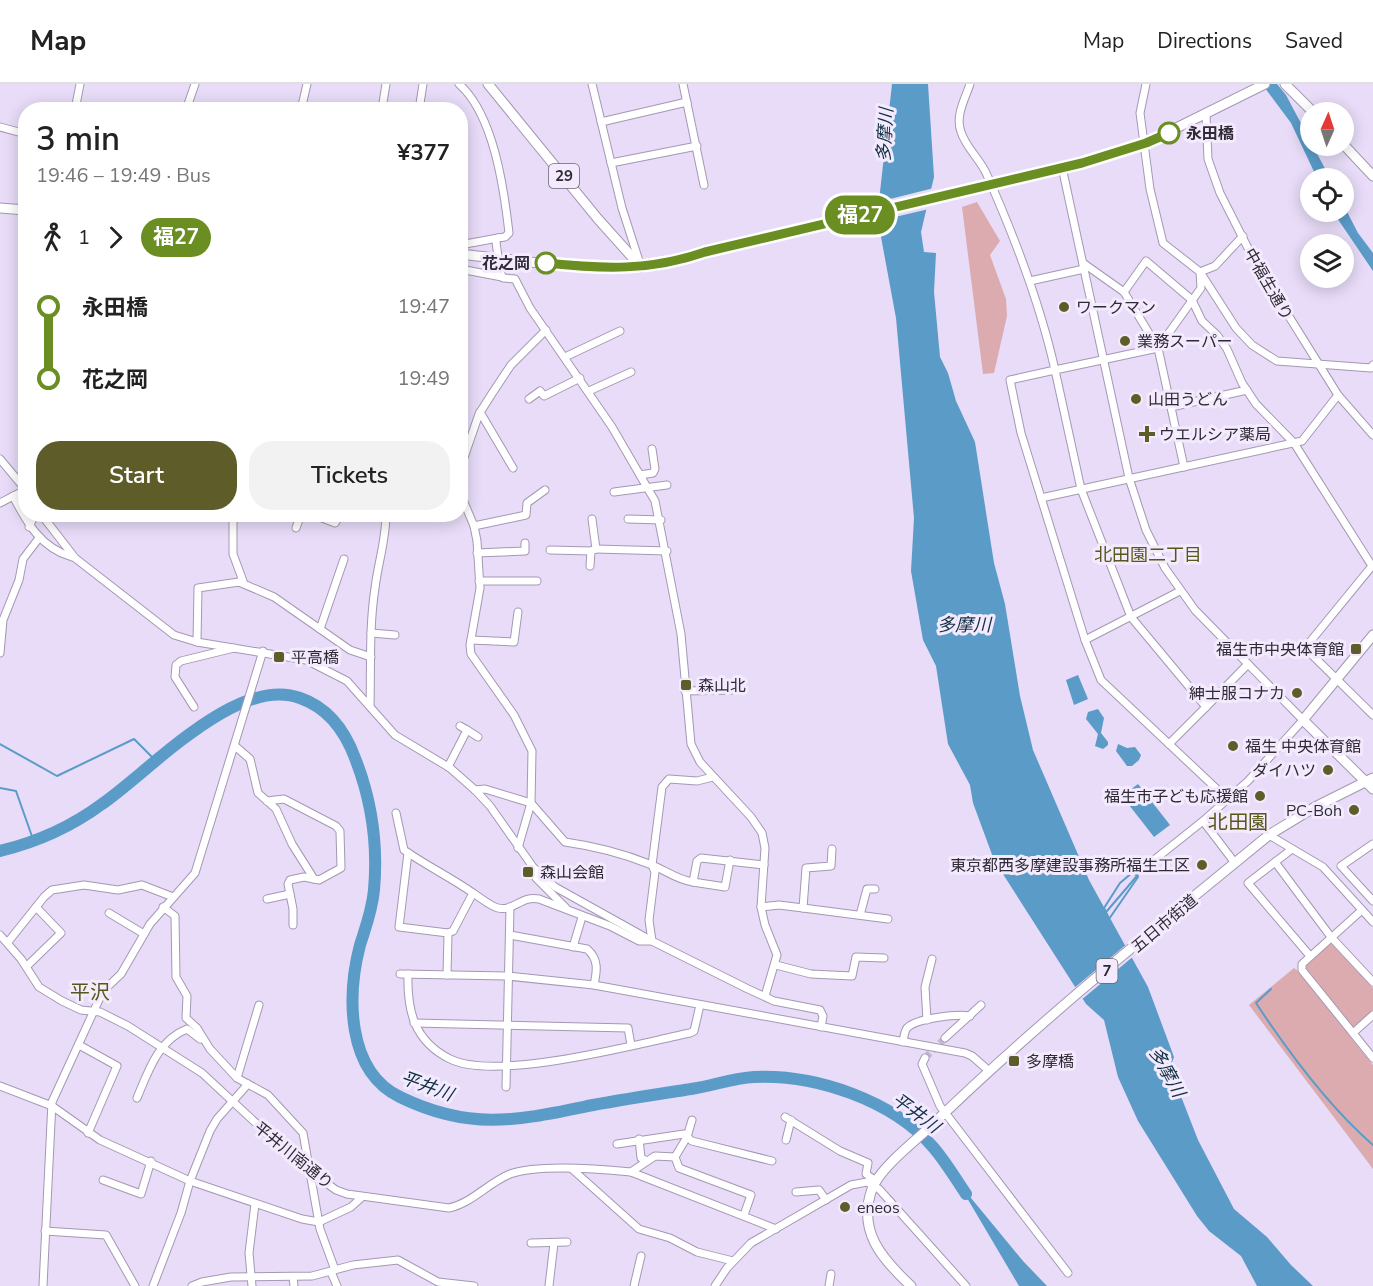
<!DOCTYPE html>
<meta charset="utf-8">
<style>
body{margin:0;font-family:"Nunito Sans","Noto Sans JP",sans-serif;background:#f2f2f2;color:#222;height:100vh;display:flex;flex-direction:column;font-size:22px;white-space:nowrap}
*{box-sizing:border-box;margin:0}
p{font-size:20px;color:#767676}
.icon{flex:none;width:33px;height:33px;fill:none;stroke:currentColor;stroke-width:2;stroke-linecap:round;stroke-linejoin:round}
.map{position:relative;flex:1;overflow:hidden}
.drawer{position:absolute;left:18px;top:18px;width:450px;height:420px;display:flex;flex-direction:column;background:#fff;border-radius:24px;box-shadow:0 3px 15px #0003}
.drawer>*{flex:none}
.badge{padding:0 12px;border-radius:20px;font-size:21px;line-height:39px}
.needle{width:39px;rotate:3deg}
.tools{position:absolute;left:1300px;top:18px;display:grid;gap:12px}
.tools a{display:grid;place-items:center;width:54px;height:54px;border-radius:50%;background:#fff;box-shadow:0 3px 15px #0003;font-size:30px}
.map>.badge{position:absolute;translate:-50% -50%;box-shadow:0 0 0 3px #fff}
.legs{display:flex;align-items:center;gap:9px;height:66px;padding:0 18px;font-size:20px}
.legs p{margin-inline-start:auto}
.head{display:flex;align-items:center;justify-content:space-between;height:102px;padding:0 18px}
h1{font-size:33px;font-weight:600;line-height:45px}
.cta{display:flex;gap:12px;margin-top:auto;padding:12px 18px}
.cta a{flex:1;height:69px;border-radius:24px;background:#5e5d2a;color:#fff;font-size:24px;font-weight:600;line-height:69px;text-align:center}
.cta a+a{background:#f2f2f2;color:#222}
ul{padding:0 18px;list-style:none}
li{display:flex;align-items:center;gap:21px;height:72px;font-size:22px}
li i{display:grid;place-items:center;width:9px;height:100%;margin:0 8px;background:currentColor}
li i::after{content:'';width:15px;height:15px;margin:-8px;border:4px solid;border-radius:50%;background:#fff}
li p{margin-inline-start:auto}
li:first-child i{background:linear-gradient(#0000 50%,currentColor 0)}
li:last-child i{background:linear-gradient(currentColor 50%,#0000 0)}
header{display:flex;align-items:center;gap:36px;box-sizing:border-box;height:84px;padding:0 30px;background:#fff;border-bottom:2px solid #e0e0e0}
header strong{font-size:28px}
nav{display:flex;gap:33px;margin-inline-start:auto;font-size:21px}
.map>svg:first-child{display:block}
.green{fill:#dcabb0}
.water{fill:#5b9bc8}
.pier{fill:#e8dcf8}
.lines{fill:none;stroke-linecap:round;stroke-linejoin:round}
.stream{stroke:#5b9bc8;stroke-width:2}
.river{stroke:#5b9bc8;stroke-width:12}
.minor-tunnel{stroke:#c3b8d1;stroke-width:7;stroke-dasharray:7 3.5;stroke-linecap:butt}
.minor-casing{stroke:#a498b3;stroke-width:9}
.major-casing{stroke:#a498b3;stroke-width:11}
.minor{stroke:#fff;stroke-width:7}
.major{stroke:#fff;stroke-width:9}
.minor-bridge-casing{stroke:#a498b3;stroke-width:9;stroke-linecap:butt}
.minor-bridge{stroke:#fff;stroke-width:7}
.line-1-casing{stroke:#fff;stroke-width:14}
.line-1{stroke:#6b8e23;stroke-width:9}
.stop-1-dot{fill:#fff;stroke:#6b8e23;stroke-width:3}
.poi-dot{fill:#5e5d2a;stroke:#f3ebfd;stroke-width:2}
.labels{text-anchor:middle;stroke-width:6;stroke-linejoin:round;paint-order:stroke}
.shield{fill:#f3ebfd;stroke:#6a6471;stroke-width:1.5}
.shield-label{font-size:15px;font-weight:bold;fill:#2f2a35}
.stop-label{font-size:16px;font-weight:bold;fill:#2f2a35;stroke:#f3ebfd;text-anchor:start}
.street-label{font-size:16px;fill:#2f2a35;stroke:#f3ebfd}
.poi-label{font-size:16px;fill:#2f2a35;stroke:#f3ebfd;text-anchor:start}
.water-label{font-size:18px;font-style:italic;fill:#112e42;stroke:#f3ebfd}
.neighbourhood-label{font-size:18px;fill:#58571b;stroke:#f3ebfd}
.quarter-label{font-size:20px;fill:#58571b;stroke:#f3ebfd}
</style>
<header>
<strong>Map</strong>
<nav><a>Map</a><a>Directions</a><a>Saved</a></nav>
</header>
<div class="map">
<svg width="1373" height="1202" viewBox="0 0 1373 1202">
<rect width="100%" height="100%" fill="#e8dcf8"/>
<g class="green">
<path d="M977 118 1000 157 990 171 1006 215 1007 232 994 289 983 290 962 123Z"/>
<path d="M1331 859 1373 904V926L1348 950 1373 981V1085L1249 921 1294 884 1298 887Z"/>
</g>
<g class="water">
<path d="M892 0H928L934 93 921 148 924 168 936 169 934 208 940 273 948 289 956 317 975 358 994 479 1005 520 1020 612 1033 666 1089 796 1148 903 1174 973 1170 984 1198 1056 1234 1125 1267 1153 1291 1181 1313 1202H1257L1241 1172 1209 1147 1197 1132 1138 1037 1118 993 1104 936 1086 920 994 776 973 719 970 701 948 660 936 582 923 556 911 487 914 434 896 234 881 153 880 108Z"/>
<path d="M1262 0H1277L1286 11 1330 94H1317L1291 39Z"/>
<path d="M1344 122 1358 149 1373 169V187L1333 128H1344Z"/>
<path d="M1078 591 1088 615 1074 621 1066 596Z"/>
<path d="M1098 625 1104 634 1101 649 1108 658V661L1103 665 1095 662 1098 650 1086 635 1088 628Z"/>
<path d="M1118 660 1127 664 1135 663 1141 671 1139 676 1132 682H1127L1116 667Z"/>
<path d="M1138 700 1170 741 1154 753 1122 712Z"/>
<path d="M957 1097 1023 1177 1047 1202H1019Z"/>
</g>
<g class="pier">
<path d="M934 104 929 125 878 137V118Z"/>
<path d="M1128 859 1135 871 1080 917 1073 905Z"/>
</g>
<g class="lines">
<g class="stream">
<path d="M0 660 57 692 134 655 157 678"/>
<path d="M0 704 16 707 34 758"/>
<path d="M1133 788 1138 793 1109 835 1104 824 1120 799Z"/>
<path d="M1107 827 1142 786"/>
<path d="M1271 905 1256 919C1289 969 1328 1022 1373 1061"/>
</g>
<path class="river" d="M0 767C37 758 71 743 102 720 151 686 237 591 300 614 329 624 345 647 355 674 372 717 378 761 374 806 372 827 366 842 360 861 347 911 346 987 400 1013 472 1048 519 1036 593 1021 626 1015 659 1010 691 1005 712 1002 733 994 754 993 815 990 892 1016 933 1063 946 1078 955 1094 966 1110"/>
<path class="minor-tunnel" d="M925 974 945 954"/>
<defs>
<g id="minor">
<path d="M459 0C494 31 504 105 509 149L505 153 498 154 496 158"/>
<path d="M592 0 622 124 641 183"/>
<path d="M683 0 704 101"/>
<path d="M970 0C965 15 955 32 961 48 966 64 981 76 987 91 1015 154 1040 219 1055 286L1010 296 1021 349 1085 556 1101 596 1220 708 1230 714"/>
<path d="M1146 0 1140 29 1150 105 1163 159 1200 188 1236 244 1252 261 1277 277 1371 284 1373 281"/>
<path d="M382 25 386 0"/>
<path d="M75 26 80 0"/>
<path d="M186 26 195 0"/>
<path d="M301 26 307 0"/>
<path d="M419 26 423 0"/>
<path d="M1206 31 1208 75 1220 109 1255 178 1338 311 1373 351"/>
<path d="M601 38 687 18"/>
<path d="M0 43 26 50"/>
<path d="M611 79 697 62"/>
<path d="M1062 83 1129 394 1146 446 1165 484 1195 526 1303 636 1248 697 1203 737 1235 779"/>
<path d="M460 161 498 154"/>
<path d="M1083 179 1124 208 1158 264 1184 383"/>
<path d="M460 185 502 193"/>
<path d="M500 188 503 194 515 195 530 224 612 343 655 417 681 550 691 660 700 678 751 733 762 749 765 764 761 823 765 841 777 871 765 912"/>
<path d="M1200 188 1215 182 1243 152"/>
<path d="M1030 197 1084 185"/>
<path d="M1124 208 1146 177 1192 216 1202 237 1217 251 1227 265 1242 299 1256 320 1294 359 1372 482 1305 564 1373 631"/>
<path d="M565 273 620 247"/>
<path d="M589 307 631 288"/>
<path d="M529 315 540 307 544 312 580 294"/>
<path d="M1171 323 1247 306"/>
<path d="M480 328 513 384"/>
<path d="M0 375 26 406"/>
<path d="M640 391 653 389 655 385 652 365"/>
<path d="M614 408 667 401"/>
<path d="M13 412C27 439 41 464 72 473"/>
<path d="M1041 414 1302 357 1338 311"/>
<path d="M0 419 25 406"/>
<path d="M41 430 75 474 174 551 197 558 306 576 347 597 395 651 450 684 475 706 490 722 533 783 555 803 652 857 748 905 774 917 820 926 823 932 821 943"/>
<path d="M233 430V470L243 497 239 498 274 513 350 566 371 573"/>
<path d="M312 430 335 439 341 430"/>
<path d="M628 435 661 436"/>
<path d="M474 442 526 431 527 419 545 406"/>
<path d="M29 443 35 430"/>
<path d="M296 444 301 430"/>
<path d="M596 465 667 467"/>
<path d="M550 466 591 467"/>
<path d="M477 469 525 467V459"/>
<path d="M590 482 591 467 596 465 592 435"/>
<path d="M479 497H537"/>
<path d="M320 545 344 475"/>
<path d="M371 549 395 551"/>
<path d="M471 556 514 558 518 528"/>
<path d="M1085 556 1180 507"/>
<path d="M197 558 198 504 239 498"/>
<path d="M0 569 3 536 19 496 23 475 39 454"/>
<path d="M685 607 733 606"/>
<path d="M370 622C371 583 369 543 375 504 378 479 386 456 386 430"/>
<path d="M194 623 175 593 176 581 181 577 234 564"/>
<path d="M1206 623 1248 580"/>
<path d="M467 646 478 653"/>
<path d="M1169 660 1206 623 1131 533 1081 405 1055 286 1158 264 1201 204 1200 188"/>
<path d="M235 662 250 675 258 709 276 725 292 760 314 795"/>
<path d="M448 683 467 646 460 642"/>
<path d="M475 706 485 705 531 719 565 758C593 762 622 769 649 780 664 785 677 796 693 798L697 777 701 774 764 781"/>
<path d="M267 717 284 715 336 742 340 747 341 784 319 796 304 793 290 796 288 800 293 825V841"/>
<path d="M396 729 404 766C427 782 450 793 473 809L453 847 448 849 447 891"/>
<path d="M1269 751 1323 783 1373 838"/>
<path d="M1373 760 1341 782 1373 817"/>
<path d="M518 764 531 719 532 667 514 631 471 570 470 561 480 504 477 457 474 442 463 416 461 382 479 330 493 308 511 281 546 246"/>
<path d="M1292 765 1248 799 1310 872"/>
<path d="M408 769 399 843 448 849"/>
<path d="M1154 776 1203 737"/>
<path d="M1275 778 1331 853 1373 898"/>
<path d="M533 785 536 794 566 824"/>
<path d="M693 798 725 803 730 776"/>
<path d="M473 809C481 814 490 822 498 824 513 828 522 811 539 815L610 842 639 857H652L649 836 655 788 652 781 662 703 669 695 697 697 713 693"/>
<path d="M267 815 290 810"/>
<path d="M163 823 175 832 176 893 187 912 186 934 197 944 210 965 237 994 268 1011 303 1049 320 1145 335 1186"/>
<path d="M761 823 779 821 803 824 806 784 831 782 832 765"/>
<path d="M803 824 888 835"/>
<path d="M1362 826 1302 880V886L1373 974"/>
<path d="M109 829 144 850"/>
<path d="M860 831 867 805H875"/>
<path d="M0 851 21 875 39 903 62 917 81 926 100 928 128 942 202 989 299 1079 336 1106 347 1110 449 1124C472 1119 488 1099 510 1090 538 1080 601 1085 631 1088L776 1145"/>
<path d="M510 851 587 865C599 875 597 887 594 901"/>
<path d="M8 858 44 813 52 806 84 801 118 806 142 801 173 813"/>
<path d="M573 863 582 833"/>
<path d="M776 881 811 890 852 892 856 873 884 874"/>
<path d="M27 882 61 849 36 823"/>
<path d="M400 890 507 892 594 901 965 969 972 972 988 986"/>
<path d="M408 890C407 927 414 957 450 975 497 998 636 960 690 949L694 947 700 921"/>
<path d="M927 936 925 903 932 875"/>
<path d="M414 939 628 944 631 961"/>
<path d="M1353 949 1373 931"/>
<path d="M945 954 981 921"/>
<path d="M903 958C904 954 904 948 907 944 916 934 957 930 970 932"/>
<path d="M79 961 117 982 88 1049"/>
<path d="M925 974 922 980 940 1022 1068 1189"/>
<path d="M237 994 259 921"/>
<path d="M0 1002 52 1022 100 1056 190 1097 302 1135 319 1138 351 1123 361 1114"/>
<path d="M506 1003 510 823"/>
<path d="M137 1014C148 988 158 956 187 945L200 955"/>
<path d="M785 1033 840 1067 868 1079 866 1090 876 1097"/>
<path d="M692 1036 687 1053 692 1057 772 1077"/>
<path d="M639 1055 641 1074 647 1077"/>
<path d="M786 1056 791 1036"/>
<path d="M617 1060 684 1050 687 1053 675 1073 655 1072 631 1088"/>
<path d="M675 1073 679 1084 751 1111 744 1131"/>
<path d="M572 1085 639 1145 670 1154 697 1168 733 1177"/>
<path d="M103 1096 141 1110 151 1077"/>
<path d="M796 1108 819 1106 826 1116"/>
<path d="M45 1147 106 1151 135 1202"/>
<path d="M531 1159 567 1158"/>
<path d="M331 1188 337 1202"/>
<path d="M293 1193 294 1202"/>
<path d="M43 1202 52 1018 103 907 121 890 150 840 195 789 263 567"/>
<path d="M153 1202 181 1129 190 1097 210 1047 217 1035 248 1000"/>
<path d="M192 1202 202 1198 231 1193 312 1192 353 1181 398 1176 438 1198 474 1202"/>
<path d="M252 1202 249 1169 255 1120"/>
<path d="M549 1202 554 1159"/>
<path d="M634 1202 641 1172"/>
<path d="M715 1202 727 1184 751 1159 851 1101 867 1098 879 1105 966 1202"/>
<path d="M829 1202 831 1190"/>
</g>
<g id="major">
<path d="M488 0 598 135 641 183"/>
<path d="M1285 0 1313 28"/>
<path d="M1344 61 1373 92"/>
<path d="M0 124 26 126"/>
<path d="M460 170C543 179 625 195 705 168L1108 72 1146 59 1265 0"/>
<path d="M1373 551 1303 636 1373 705"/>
<path d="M911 1202C882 1175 857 1147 872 1105 880 1084 914 1058 931 1042 1037 939 1154 845 1269 751L1315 723 1373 694"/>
</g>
</defs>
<use href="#minor" class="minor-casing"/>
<use href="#major" class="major-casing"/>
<use href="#minor" class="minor"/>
<use href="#major" class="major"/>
<defs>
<path id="minor-bridge" d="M496 158 500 188"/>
</defs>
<use href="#minor-bridge" class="minor-bridge-casing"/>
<use href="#minor-bridge" class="minor-bridge"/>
</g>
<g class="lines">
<defs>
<path id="line-1" d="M546 179C603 185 651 187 705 168L1082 79 1146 59 1169 49"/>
</defs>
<use href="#line-1" class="line-1-casing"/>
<use href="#line-1" class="line-1"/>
</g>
<g class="stop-1-dot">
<circle cx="1169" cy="49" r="10"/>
<circle cx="546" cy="179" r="10"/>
</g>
<g class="poi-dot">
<circle cx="1064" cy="223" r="6"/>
<circle cx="1125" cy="257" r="6"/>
<circle cx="1136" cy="315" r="6"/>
<path d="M1144 341h6v6h6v6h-6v6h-6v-6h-6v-6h6z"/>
<rect x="1350" y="559" width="12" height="12" rx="3"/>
<rect x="273" y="567" width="12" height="12" rx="3"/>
<rect x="680" y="595" width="12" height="12" rx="3"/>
<circle cx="1297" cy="609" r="6"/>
<circle cx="1233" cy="662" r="6"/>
<circle cx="1328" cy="686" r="6"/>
<circle cx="1260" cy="712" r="6"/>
<circle cx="1354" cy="726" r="6"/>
<circle cx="1202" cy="781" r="6"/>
<rect x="522" y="782" width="12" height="12" rx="3"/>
<rect x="1008" y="971" width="12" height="12" rx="3"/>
<circle cx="845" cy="1123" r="6"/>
</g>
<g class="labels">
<g class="shield">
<rect x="549" y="80" width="30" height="24" rx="4.5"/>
<rect x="1096.5" y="875" width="21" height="24" rx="4.5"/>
</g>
<g class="shield-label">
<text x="564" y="97">29</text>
<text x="1107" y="892">7</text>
</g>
<g class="stop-label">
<text x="1186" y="55">永田橋</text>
<text x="530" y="185" text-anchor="end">花之岡</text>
</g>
<g class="street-label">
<text transform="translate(1269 200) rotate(60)" y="6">中福生通り</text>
<text transform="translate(1164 839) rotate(-40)" y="6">五日市街道</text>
<text transform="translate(294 1071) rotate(39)" y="6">平井川南通り</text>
</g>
<g class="poi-label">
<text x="1076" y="229">ワークマン</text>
<text x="1137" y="263">業務スーパー</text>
<text x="1148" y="321">山田うどん</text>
<text x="1159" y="356">ウエルシア薬局</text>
<text x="1344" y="571" text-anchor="end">福生市中央体育館</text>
<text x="291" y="579">平高橋</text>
<text x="698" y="607">森山北</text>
<text x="1285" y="615" text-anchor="end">紳士服コナカ</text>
<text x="1245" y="668">福生 中央体育館</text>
<text x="1316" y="692" text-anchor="end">ダイハツ</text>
<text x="1248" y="718" text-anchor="end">福生市子ども応援館</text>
<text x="1342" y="732" text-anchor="end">PC-Boh</text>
<text x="1190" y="787" text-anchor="end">東京都西多摩建設事務所福生工区</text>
<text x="540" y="794">森山会館</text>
<text x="1026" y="983">多摩橋</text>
<text x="857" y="1129">eneos</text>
</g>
<g class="water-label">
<text transform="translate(885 51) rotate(-87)" y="6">多摩川</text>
<text x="964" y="547">多摩川</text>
<text transform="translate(1167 988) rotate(61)" y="6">多摩川</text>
<text transform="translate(427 1002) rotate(20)" y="6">平井川</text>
<text transform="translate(916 1029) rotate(36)" y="6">平井川</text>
</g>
<g class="neighbourhood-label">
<text x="1148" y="477">北田園二丁目</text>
</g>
<g class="quarter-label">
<text x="1238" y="745">北田園</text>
<text x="90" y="915">平沢</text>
</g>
</g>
</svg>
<div class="tools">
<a><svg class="needle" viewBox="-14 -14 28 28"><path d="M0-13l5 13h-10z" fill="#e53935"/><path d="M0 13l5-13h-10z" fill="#767676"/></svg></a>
<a><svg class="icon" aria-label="locate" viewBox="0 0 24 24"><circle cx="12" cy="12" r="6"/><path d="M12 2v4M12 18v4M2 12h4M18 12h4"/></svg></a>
<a><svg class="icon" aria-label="layers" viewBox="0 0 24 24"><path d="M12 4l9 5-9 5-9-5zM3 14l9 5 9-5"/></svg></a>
</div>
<b class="badge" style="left:860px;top:131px;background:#6b8e23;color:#fff">福27</b>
<section class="drawer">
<div class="head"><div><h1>3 min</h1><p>19:46 – 19:49 · Bus</p></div><b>¥377</b></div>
<div class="legs"><svg class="icon" aria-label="walk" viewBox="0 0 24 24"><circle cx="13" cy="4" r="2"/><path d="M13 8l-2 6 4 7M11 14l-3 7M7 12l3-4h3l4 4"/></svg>1<svg class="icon" aria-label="forward" viewBox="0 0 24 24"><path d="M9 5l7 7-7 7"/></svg><b class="badge" style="background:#6b8e23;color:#fff">福27</b></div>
<ul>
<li><i style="color:#6b8e23"></i><b>永田橋</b><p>19:47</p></li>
<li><i style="color:#6b8e23"></i><b>花之岡</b><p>19:49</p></li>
</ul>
<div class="cta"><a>Start</a><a>Tickets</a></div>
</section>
</div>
